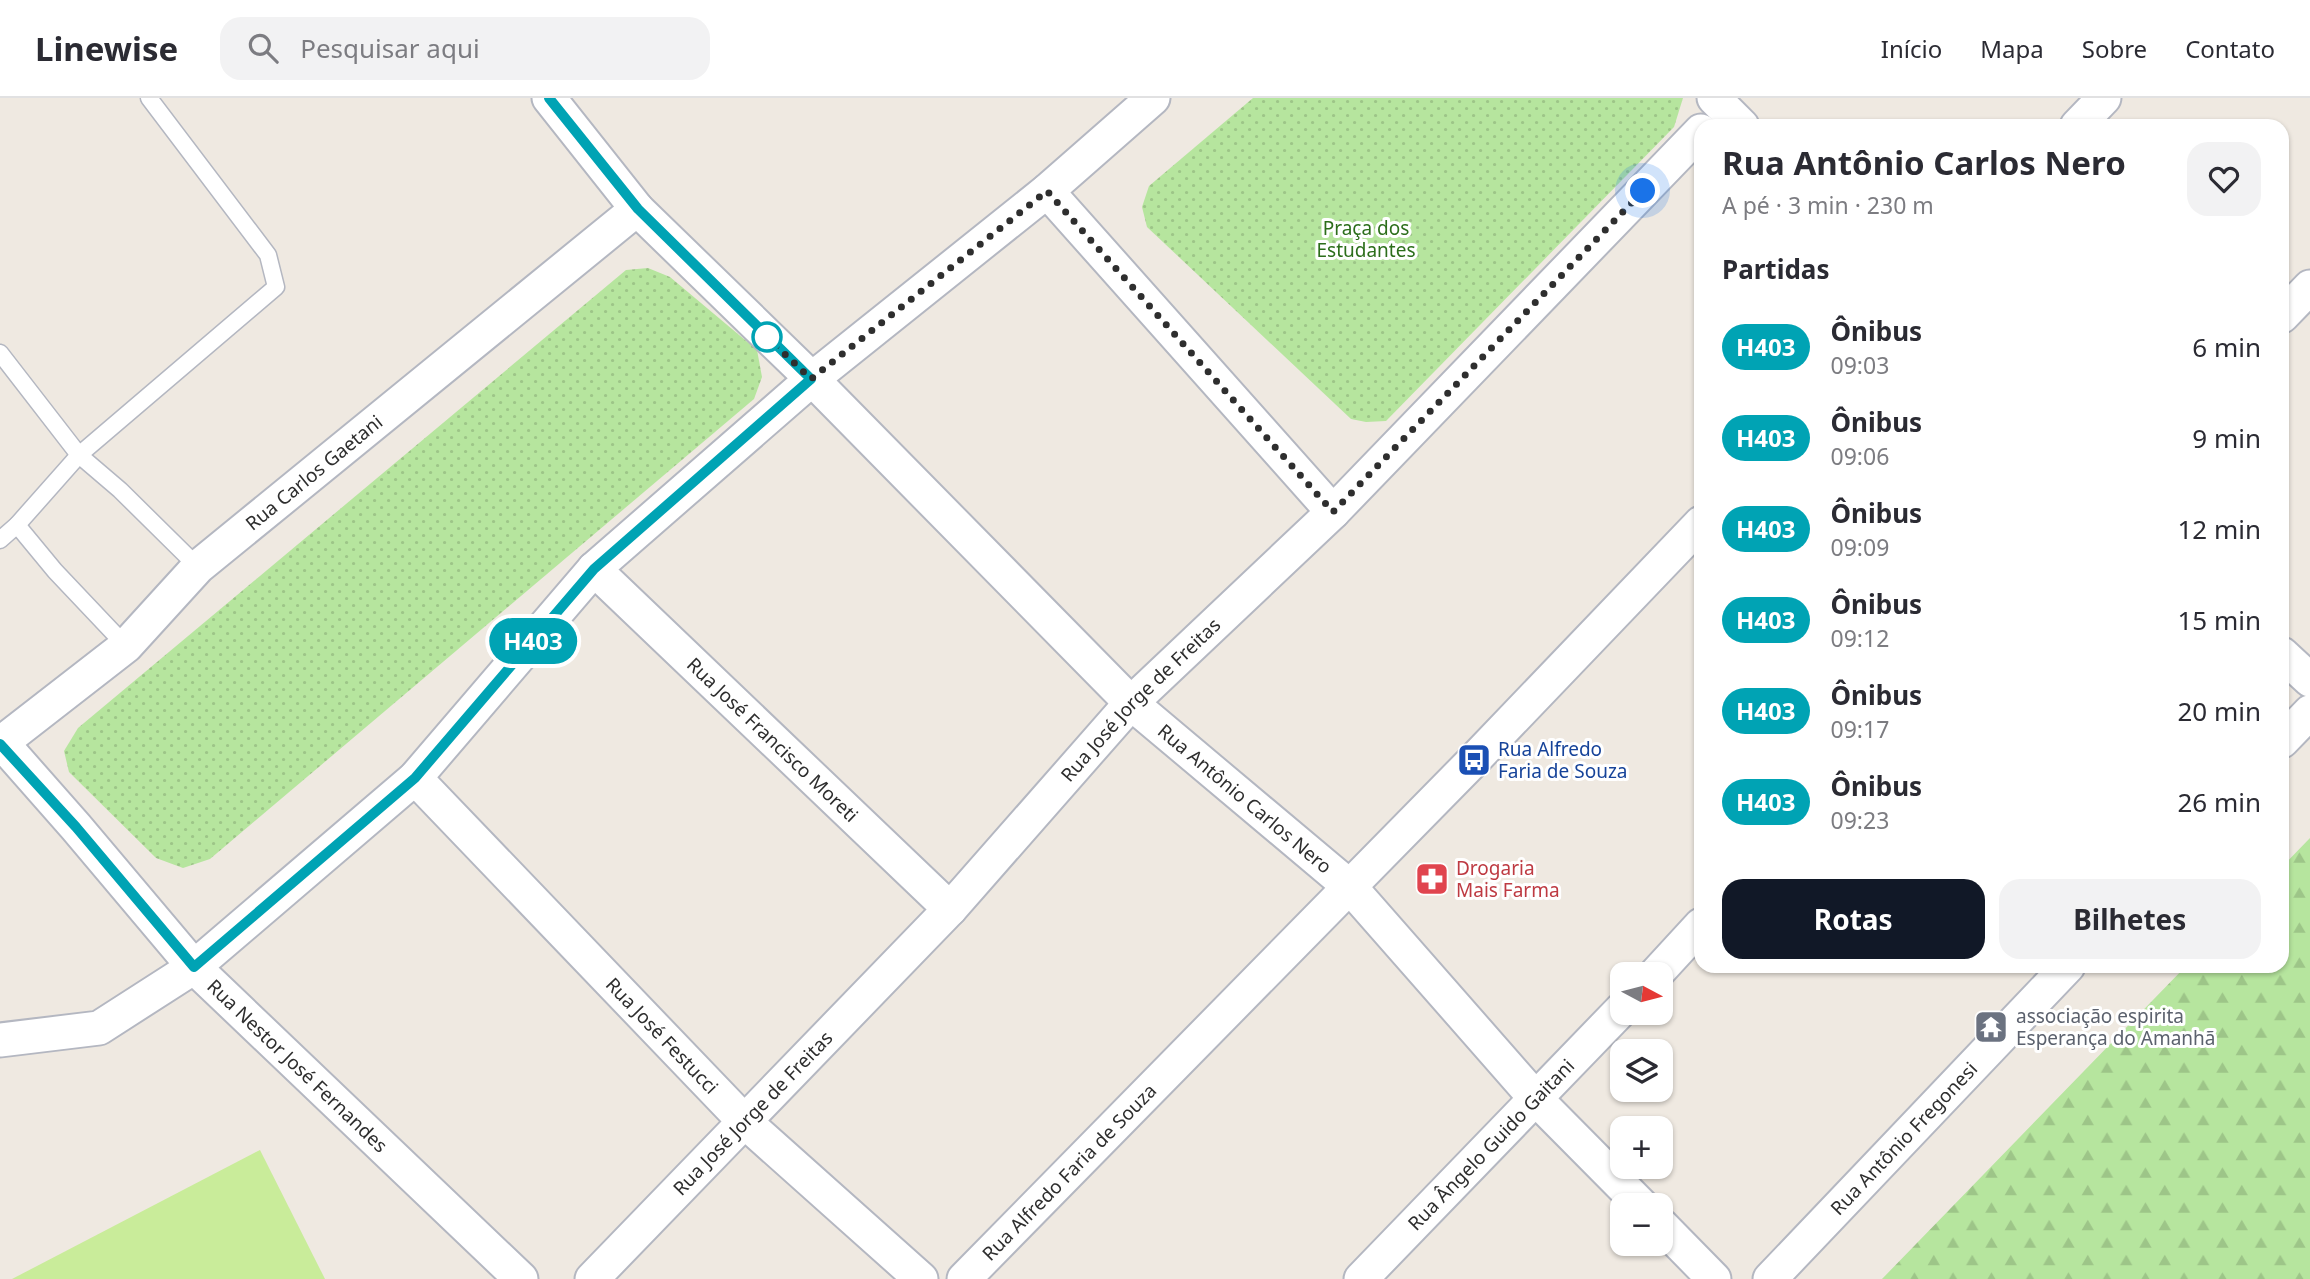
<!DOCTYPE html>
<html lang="pt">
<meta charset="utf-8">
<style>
body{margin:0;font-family:"Noto Sans",sans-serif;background:#f2f2f3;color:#2b2b33;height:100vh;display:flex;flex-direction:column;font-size:26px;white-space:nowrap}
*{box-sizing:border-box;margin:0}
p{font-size:23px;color:#7c7c81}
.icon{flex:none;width:38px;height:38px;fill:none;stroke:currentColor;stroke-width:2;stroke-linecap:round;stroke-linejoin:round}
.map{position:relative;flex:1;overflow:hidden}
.sheet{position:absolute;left:1694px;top:21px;width:595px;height:854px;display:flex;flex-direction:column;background:#fff;border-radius:21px;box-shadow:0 2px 5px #0004}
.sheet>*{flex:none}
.badge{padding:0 14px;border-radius:23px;font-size:24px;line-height:46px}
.needle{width:46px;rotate:97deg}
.fabs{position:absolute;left:1610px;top:864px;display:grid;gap:14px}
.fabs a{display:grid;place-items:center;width:63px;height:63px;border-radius:14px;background:#fff;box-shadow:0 2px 5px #0004;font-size:35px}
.you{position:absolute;width:35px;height:35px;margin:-18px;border:5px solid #fff;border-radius:50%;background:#1a73e8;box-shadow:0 0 0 10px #1a73e833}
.map>.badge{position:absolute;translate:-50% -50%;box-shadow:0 0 0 4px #fff}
h2{padding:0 28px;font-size:26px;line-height:63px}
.round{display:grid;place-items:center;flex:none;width:74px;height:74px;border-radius:21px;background:#f2f2f3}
.overview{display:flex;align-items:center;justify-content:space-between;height:119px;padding:0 28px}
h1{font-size:33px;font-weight:700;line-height:52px}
.cta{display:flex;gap:14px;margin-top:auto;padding:14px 28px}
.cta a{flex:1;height:80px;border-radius:21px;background:#111827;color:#fff;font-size:28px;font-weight:700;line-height:80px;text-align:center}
.cta a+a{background:#f2f2f3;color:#2b2b33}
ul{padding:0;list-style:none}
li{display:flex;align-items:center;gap:21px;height:91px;padding:0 28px}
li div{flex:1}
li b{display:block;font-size:26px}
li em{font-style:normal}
li .badge{min-width:77px;font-weight:700;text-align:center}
header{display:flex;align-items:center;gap:42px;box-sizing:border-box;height:98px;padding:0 35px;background:#fff;border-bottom:2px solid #e1e1e2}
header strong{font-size:33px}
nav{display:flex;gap:38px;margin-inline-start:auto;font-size:24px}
.search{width:490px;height:63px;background:#f2f2f3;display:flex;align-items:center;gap:18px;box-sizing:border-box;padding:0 24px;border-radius:21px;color:#7c7c81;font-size:26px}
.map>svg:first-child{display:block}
.forest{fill:url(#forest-firs)}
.park{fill:url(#park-dots)}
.pitch{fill:#c9ec9a}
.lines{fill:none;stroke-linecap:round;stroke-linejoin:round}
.lane-casing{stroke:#b4b7c1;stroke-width:19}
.street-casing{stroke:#b4b7c1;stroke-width:37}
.lane{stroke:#fff;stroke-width:16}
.street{stroke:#fff;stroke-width:33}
.line-casing{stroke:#fff;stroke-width:16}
.line{stroke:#00a3b4;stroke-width:10}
.walk{stroke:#2e2e2e;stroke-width:7;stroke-dasharray:0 12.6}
.stop-dot{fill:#fff;stroke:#00a3b4;stroke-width:3.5}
.labels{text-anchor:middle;stroke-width:6;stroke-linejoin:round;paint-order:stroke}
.park-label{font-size:19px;fill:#2c6e1b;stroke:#fff}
.street-label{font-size:19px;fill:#2e2e2e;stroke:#fff}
.transit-label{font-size:19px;fill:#164399;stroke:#fff;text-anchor:start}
.health-label{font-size:19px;fill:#be3a42;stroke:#fff;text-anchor:start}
.worship-label{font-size:19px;fill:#5b616d;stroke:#fff;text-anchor:start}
</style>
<header>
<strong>Linewise</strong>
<div class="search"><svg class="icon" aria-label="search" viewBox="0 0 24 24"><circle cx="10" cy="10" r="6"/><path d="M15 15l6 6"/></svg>Pesquisar aqui</div>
<nav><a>Início</a><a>Mapa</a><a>Sobre</a><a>Contato</a></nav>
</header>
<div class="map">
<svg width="2310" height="1181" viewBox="0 0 2310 1181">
<defs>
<pattern id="forest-firs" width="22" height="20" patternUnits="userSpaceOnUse" patternTransform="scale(1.75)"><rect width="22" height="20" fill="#b6e59e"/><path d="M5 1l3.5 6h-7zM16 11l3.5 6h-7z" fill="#9dc588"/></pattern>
<pattern id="park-dots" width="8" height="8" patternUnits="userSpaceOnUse" patternTransform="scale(1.75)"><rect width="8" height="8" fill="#b6e59e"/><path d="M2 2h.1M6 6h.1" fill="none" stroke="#9dc588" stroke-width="1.8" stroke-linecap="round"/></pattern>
</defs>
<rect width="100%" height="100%" fill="#efe9e1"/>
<path class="forest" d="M2310 740V1181H1882L2186 868H2282V769Z"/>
<g class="park">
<path d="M1253 0H1683L1674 29 1386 323 1366 324 1351 321 1147 129 1142 109 1149 88Z"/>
<path d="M648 170 670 179 757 252 762 279 754 301 210 761 183 770 156 760 69 674 64 653 78 630 626 172Z"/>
</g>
<path class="pitch" d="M260 1052 325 1181H12Z"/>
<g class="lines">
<defs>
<g id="lane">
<path d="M0 255 79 357 120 392 198 469"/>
<path d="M17 427 55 473 126 548"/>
<path d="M0 442 17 427 79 357 276 189 268 157 149 0"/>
</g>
<g id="street">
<path id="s1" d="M549 0 637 111 812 281 1131 605 1350 789 1537 1002 1642 1108"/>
<path d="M1714 0 1742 28"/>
<path d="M2077 28 2104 0"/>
<path d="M1047 93 1333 414"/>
<path d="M2282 218 2310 189"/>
<path id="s2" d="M594 471 950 811"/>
<path d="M2282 556 2310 582"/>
<path d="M2282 643 2310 614"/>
<path id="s3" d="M2 645 76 729 194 869 521 1181"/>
<path id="s4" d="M0 646 126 548 198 469 637 111"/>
<path id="s5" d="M415 680 744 1023 921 1181"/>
<path d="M1655 877 1701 827"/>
<path d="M0 942 99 930 194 869 415 680 594 471 812 281 1047 93 1153 0"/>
<path d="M1661 1127 1714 1181"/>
<path id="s6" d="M592 1181 950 811 1131 605 1333 414 1701 33"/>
<path id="s7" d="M964 1181 1474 662 1701 425"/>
<path id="s8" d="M1361 1181 1622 911"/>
<path id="s9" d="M1770 1181 2068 868"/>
</g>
</defs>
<use href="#lane" class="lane-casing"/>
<use href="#street" class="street-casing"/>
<use href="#lane" class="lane"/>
<use href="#street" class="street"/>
</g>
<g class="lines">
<defs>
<path id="line" d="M0 646 76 729 194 869 415 680 594 471 811 281 638 111 549 0"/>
</defs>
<use href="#line" class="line-casing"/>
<use href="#line" class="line"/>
<path class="walk" d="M767 239 811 281 1047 93 1333 414 1643 93"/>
</g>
<defs>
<symbol id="bus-square" viewBox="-11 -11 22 22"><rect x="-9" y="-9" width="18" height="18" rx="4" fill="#1a4fb4" stroke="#fff"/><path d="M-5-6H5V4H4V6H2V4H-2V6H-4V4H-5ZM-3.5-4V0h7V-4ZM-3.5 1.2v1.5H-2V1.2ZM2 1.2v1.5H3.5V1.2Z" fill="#fff"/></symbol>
<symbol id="pharmacy-square" viewBox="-11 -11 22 22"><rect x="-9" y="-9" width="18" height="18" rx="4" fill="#e0444e" stroke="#fff"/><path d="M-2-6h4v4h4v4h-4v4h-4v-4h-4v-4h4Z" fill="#fff"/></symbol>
<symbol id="temple-square" viewBox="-11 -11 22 22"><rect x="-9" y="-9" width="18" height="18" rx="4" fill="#6b7280" stroke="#fff"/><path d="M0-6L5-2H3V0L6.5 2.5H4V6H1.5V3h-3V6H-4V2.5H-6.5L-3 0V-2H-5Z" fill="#fff"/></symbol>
</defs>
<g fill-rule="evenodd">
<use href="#bus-square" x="1455" y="643" width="38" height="38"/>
<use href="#pharmacy-square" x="1413" y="762" width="38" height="38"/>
<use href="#temple-square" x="1972" y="910" width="38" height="38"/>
</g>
<circle class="stop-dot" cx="767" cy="239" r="14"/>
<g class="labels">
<g class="park-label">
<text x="1366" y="137">Praça dos<tspan x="1366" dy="22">Estudantes</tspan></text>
</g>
<g class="street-label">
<text dy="7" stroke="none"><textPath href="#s4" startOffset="416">Rua Carlos Gaetani</textPath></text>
<text dy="7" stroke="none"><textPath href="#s6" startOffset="798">Rua José Jorge de Freitas</textPath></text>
<text dy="7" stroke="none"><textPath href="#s2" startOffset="247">Rua José Francisco Moreti</textPath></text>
<text dy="7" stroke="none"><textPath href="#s1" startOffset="989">Rua Antônio Carlos Nero</textPath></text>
<text dy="7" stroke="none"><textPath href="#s5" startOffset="357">Rua José Festucci</textPath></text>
<text dy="7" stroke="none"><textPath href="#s3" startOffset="438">Rua Nestor José Fernandes</textPath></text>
<text dy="7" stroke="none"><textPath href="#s6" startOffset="231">Rua José Jorge de Freitas</textPath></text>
<text dy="7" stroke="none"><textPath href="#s9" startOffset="194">Rua Antônio Fregonesi</textPath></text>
<text dy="7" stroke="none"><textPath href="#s8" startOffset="187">Rua Ângelo Guido Gaitani</textPath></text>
<text dy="7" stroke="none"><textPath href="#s7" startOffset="150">Rua Alfredo Faria de Souza</textPath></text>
</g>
<g class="transit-label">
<text x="1498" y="658">Rua Alfredo<tspan x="1498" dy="22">Faria de Souza</tspan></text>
</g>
<g class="health-label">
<text x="1456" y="777">Drogaria<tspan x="1456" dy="22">Mais Farma</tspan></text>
</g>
<g class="worship-label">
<text x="2016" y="925">associação espirita<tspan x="2016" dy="22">Esperança do Amanhã</tspan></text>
</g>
</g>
</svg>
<div class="fabs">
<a><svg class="needle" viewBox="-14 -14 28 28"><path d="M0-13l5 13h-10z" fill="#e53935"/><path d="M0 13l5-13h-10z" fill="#7c7c81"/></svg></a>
<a><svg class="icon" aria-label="layers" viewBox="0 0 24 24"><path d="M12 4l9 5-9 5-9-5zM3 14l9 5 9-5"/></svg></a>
<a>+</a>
<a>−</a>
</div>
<div class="you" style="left:1643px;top:93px"></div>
<b class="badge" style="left:533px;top:543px;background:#00a3b4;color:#fff">H403</b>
<section class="sheet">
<div class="overview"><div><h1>Rua Antônio Carlos Nero</h1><p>A pé · 3 min · 230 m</p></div><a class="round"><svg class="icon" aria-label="heart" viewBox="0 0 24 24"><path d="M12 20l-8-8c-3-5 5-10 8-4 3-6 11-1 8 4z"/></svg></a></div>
<h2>Partidas</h2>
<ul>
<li><span class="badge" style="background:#00a3b4;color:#fff">H403</span><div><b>Ônibus</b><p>09:03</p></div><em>6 min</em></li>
<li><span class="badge" style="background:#00a3b4;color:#fff">H403</span><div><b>Ônibus</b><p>09:06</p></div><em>9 min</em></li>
<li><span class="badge" style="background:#00a3b4;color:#fff">H403</span><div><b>Ônibus</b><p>09:09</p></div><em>12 min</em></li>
<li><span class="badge" style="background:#00a3b4;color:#fff">H403</span><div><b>Ônibus</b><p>09:12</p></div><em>15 min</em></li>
<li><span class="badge" style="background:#00a3b4;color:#fff">H403</span><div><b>Ônibus</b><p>09:17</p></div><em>20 min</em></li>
<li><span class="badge" style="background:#00a3b4;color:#fff">H403</span><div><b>Ônibus</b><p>09:23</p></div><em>26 min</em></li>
</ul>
<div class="cta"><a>Rotas</a><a>Bilhetes</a></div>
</section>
</div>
